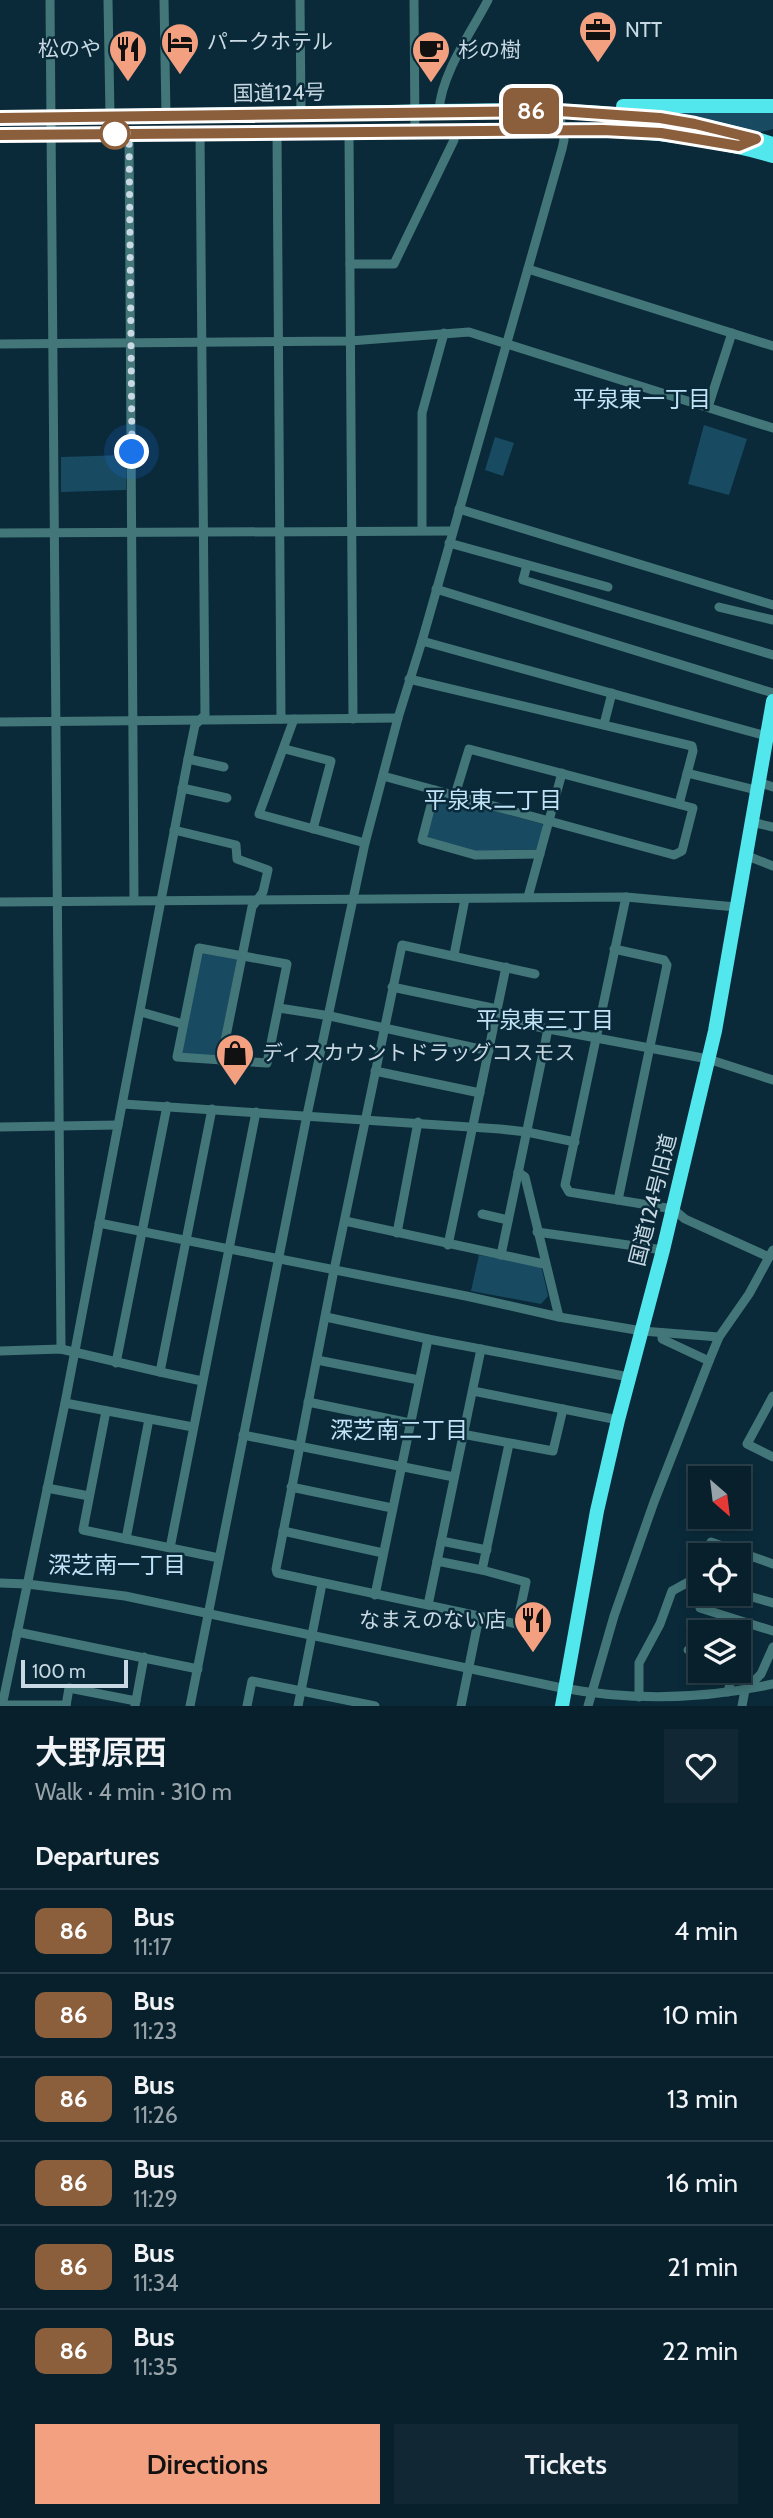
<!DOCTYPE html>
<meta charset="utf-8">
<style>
body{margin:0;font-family:Cabin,"Noto Sans JP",sans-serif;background:#112834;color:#f1f3f6;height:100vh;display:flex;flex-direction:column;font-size:26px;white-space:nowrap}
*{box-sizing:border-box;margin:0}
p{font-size:23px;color:#98a3a9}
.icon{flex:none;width:38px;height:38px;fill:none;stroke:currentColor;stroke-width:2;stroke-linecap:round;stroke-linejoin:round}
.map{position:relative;height:1706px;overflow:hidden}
.details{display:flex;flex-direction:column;background:#08202c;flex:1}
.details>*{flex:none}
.badge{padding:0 14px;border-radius:10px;font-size:24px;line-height:46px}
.needle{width:46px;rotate:152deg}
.tools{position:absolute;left:688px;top:1466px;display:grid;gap:14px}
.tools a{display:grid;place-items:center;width:63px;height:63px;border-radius:0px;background:#08202c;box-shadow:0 4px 10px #0003,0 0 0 2px #293e48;font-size:35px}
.scale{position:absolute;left:21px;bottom:18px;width:107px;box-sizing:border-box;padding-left:7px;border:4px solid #c8d9e3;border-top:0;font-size:19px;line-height:24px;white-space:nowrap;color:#c8d9e3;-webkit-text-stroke:5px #0a2a3a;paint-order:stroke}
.you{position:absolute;width:35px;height:35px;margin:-18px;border:5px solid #fff;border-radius:50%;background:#1a73e8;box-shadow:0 0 0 10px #1a73e833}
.map>.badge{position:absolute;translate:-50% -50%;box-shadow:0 0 0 4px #fff}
h2{padding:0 35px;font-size:26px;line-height:63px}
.round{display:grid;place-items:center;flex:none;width:74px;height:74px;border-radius:0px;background:#112834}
.head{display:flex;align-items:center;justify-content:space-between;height:119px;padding:0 35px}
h1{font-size:33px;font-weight:600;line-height:52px}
.action{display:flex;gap:14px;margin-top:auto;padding:14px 35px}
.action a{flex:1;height:80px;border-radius:0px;background:#f2a080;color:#111;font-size:28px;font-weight:600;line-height:80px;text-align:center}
.action a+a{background:#112834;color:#f1f3f6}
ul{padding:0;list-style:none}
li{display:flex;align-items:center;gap:21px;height:84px;padding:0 35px;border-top:2px solid #293e48}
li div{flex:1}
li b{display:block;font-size:26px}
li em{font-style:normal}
li .badge{min-width:77px;font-weight:700;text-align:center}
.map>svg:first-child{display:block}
.green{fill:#184a62}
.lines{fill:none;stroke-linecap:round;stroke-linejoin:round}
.minor{stroke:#437679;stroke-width:9}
.highway{stroke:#52e6ed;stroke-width:14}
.line-casing{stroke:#fff;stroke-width:16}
.line{stroke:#8b5e3c;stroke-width:10}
.walk{stroke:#c8d9e3;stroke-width:7;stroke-dasharray:0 12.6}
.stop-dot{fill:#fff;stroke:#8b5e3c;stroke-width:3.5}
.labels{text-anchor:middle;stroke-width:5;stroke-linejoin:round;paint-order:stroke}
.poi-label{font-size:21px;fill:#c8d9e3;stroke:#0a2a3a;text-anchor:start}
.street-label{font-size:21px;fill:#c8d9e3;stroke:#0a2a3a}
.neighbourhood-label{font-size:23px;fill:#c0e3f7;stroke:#0a2a3a}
</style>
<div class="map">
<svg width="773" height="1706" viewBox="0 0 773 1706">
<rect width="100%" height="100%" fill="#0a2a3a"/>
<g class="green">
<path d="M660 111 773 113V129L757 133 659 114Z"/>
<path d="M704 425 747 439 729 495 688 484Z"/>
<path d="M495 437 514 443 503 476 485 470Z"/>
<path d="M126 455V490L61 492V457Z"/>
<path d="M444 797 542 824 544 826 537 849 473 851 430 838 427 835 437 799Z"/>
<path d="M201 951 237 958 218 1057 181 1054Z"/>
<path d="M479 1255 538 1265 542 1269 548 1296 541 1304 471 1291Z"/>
</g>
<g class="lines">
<g class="minor">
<path d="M50 0 61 1349"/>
<path d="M108 0 110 116"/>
<path d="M164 0 166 115"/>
<path d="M300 0 301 113"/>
<path d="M414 0 415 132"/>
<path d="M439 111C441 74 471 33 488 0"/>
<path d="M277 131 281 719"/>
<path d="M129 133 134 900"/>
<path d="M349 133 353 719"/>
<path d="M350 264H394L454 140 455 131"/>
<path d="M528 269 773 346"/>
<path d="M0 344 350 341 469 332 773 428"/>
<path d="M708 407 732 333"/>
<path d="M459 509 773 605"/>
<path d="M422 530V413L444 333"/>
<path d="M0 533 452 531"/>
<path d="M449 543 608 587"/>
<path d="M527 565 523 580 773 655"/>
<path d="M436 589 773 693"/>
<path d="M719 607 773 620"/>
<path d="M422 641 766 736"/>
<path d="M409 679 692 746 693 751 679 804"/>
<path d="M294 719 259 814 365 843"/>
<path d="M0 722 398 718"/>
<path d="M604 724 612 693"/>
<path d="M285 749 331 761 313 829"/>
<path d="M188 759 224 767"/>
<path d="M687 773 756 790"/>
<path d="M383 776 674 855 682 851 693 808 469 749 455 795"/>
<path d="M758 782 773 787"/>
<path d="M182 788 227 798"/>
<path d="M435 790 422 840 475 855 540 854"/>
<path d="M751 822 773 827"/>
<path d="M174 830 236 845 237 859 268 870 263 892 252 907 221 1061"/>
<path d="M745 855 773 866"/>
<path d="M528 897 562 773"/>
<path d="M626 897 565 1185 569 1192 673 1209 685 1219 769 1257"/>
<path d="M0 902 626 897 736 907"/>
<path d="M199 948 287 964 267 1063 177 1057Z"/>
<path d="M614 949 664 960 667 965 618 1200"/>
<path d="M454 955 465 899"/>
<path d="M392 987 497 1009"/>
<path d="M279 1008 330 1016 489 1051"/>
<path d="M141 1012 183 1024"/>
<path d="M522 1024 708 1059 773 1080"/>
<path d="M375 1071 480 1093"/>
<path d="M123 1104 500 1129 527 1132 575 1142"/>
<path d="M0 1127 118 1125"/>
<path d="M518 1172 525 1177 559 1317"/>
<path d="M482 1214 508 1220"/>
<path d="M345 1221 544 1264"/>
<path d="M99 1223 466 1296 559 1317 642 1331 719 1337"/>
<path d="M537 1232 663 1250"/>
<path d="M397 1233 418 1122"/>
<path d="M448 1245 506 967"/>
<path d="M501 1255 548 1029"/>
<path d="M326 1317 428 1339 629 1377"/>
<path d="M662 1333V1339L709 1361"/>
<path d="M0 1351 61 1349 160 1372 212 1109"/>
<path d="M317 1360 419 1380"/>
<path d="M116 1363 167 1106"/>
<path d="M160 1372 202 1381"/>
<path d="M473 1391 618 1420"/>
<path d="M773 1396 747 1444 773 1457"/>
<path d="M308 1402 410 1423"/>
<path d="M65 1403 193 1427"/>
<path d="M106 1411 83 1530 219 1558"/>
<path d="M462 1434 553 1451 563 1409"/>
<path d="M243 1435 454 1477"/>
<path d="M291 1487 392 1508"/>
<path d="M47 1488 89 1496"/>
<path d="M283 1531 383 1553"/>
<path d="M126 1539 149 1419"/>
<path d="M441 1541 487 1550"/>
<path d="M711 1542 773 1564"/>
<path d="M170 1548 256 1112"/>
<path d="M437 1561 482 1570 509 1444"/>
<path d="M482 1570 526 1582 517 1624 277 1573 276 1569 334 1270 402 945 535 974"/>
<path d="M0 1583 27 1584 125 1596 557 1687C630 1701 701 1700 773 1684"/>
<path d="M738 1593 773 1603"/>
<path d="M375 1595 428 1339"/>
<path d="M428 1605 481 1349"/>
<path d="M700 1608 773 1631"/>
<path d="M17 1632 198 1669"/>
<path d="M688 1650 700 1653"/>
<path d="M728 1692 733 1671"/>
<path d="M639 1697V1663L660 1624 672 1591 692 1580 700 1582"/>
<path d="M2 1705H66"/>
<path d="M2 1706 65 1403 188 759 195 725 205 715 200 132"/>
<path d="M66 1706 69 1688 136 1701"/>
<path d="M135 1706 144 1657"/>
<path d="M190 1706 307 1115 365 843 398 718 422 641 562 149 564 140 559 111"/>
<path d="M247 1706 252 1681 375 1706"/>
<path d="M298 1706 322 1584"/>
<path d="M461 1706 479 1617"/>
<path d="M588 1706 614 1616 654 1502 709 1361 719 1337 749 1294 773 1250"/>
<path d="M742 1706 745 1690 761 1674 773 1647"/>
</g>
<g class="highway">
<path d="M623 106H773"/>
<path d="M0 118C129 116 259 114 388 112 517 110 648 103 773 144"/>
<path d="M0 135 617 130C670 134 722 141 773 156"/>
<path d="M562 1706 597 1511 618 1420 663 1250 715 1031 773 701"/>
</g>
</g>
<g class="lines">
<defs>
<path id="line" d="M0 118 559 111 660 118 695 124 756 139 739 146 661 133 603 130 0 135"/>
</defs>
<use href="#line" class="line-casing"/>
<use href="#line" class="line"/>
<path class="walk" d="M115 134 129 133 132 452"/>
</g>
<defs>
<symbol id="office-pin" viewBox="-11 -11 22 30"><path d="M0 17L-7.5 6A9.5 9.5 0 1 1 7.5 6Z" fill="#f2a080" stroke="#0a2a3a"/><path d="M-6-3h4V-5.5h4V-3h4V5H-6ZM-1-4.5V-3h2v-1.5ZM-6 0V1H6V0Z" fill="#111"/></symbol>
<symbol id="hotel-pin" viewBox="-11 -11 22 30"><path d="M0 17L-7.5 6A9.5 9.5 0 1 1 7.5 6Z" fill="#f2a080" stroke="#0a2a3a"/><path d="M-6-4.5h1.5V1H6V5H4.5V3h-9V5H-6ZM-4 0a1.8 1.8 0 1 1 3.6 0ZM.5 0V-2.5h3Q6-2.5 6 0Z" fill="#111"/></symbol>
<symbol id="restaurant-pin" viewBox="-11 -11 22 30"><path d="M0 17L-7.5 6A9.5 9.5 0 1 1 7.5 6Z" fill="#f2a080" stroke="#0a2a3a"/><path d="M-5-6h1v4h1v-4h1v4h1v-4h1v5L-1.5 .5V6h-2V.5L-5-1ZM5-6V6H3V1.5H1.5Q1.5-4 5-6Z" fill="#111"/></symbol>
<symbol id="cafe-pin" viewBox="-11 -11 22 30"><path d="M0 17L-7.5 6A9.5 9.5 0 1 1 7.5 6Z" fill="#f2a080" stroke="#0a2a3a"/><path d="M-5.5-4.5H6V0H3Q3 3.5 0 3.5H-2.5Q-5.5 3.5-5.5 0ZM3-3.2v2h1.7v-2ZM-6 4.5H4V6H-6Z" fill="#111"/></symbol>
<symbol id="shop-pin" viewBox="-11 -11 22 30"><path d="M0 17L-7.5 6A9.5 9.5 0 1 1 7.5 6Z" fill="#f2a080" stroke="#0a2a3a"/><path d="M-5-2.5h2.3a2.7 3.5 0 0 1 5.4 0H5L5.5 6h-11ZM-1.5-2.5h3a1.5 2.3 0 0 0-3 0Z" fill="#111"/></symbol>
</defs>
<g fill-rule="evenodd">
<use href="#office-pin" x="576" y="8" width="44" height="60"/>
<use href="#hotel-pin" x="158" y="20" width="44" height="60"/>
<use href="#restaurant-pin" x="106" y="27" width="44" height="60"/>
<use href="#cafe-pin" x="409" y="28" width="44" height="60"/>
<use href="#shop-pin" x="213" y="1031" width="44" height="60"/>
<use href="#restaurant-pin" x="511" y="1598" width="44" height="60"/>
</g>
<circle class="stop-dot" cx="115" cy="134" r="14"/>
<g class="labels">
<g class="poi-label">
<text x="625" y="37">NTT</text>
<text x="207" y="49">パークホテル</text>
<text x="101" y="56" text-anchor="end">松のや</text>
<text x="458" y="57">杉の樹</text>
<text x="262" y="1060">ディスカウントドラッグコスモス</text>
<text x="506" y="1627" text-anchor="end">なまえのない店</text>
</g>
<g class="street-label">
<text transform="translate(279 93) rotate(-1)" y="7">国道124号</text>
<text transform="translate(653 1200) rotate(-76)" y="7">国道124号旧道</text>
</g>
<g class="neighbourhood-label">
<text x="642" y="407">平泉東一丁目</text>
<text x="493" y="808">平泉東二丁目</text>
<text x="545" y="1028">平泉東三丁目</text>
<text x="399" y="1438">深芝南二丁目</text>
<text x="117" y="1573">深芝南一丁目</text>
</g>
</g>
</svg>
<div class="tools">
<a><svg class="needle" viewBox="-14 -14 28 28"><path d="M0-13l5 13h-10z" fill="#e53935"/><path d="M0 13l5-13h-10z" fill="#98a3a9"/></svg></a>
<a><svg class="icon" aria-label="locate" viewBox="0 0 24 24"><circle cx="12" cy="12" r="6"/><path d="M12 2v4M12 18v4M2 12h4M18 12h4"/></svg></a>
<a><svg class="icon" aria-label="layers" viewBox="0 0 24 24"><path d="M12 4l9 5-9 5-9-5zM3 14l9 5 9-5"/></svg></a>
</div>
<div class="scale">100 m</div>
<div class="you" style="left:132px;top:452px"></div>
<b class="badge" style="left:531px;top:111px;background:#8b5e3c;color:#fff">86</b>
</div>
<section class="details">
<div class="head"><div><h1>大野原西</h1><p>Walk · 4 min · 310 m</p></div><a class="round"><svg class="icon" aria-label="heart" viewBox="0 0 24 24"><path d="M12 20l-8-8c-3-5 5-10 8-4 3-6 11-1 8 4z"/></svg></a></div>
<h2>Departures</h2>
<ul>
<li><span class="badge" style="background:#8b5e3c;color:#fff">86</span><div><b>Bus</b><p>11:17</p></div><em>4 min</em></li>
<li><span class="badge" style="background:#8b5e3c;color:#fff">86</span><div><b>Bus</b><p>11:23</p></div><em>10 min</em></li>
<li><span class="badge" style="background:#8b5e3c;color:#fff">86</span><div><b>Bus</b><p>11:26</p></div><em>13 min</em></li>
<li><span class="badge" style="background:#8b5e3c;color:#fff">86</span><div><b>Bus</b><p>11:29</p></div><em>16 min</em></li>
<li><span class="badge" style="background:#8b5e3c;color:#fff">86</span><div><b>Bus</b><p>11:34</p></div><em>21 min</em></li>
<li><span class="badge" style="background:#8b5e3c;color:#fff">86</span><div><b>Bus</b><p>11:35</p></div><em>22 min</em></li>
</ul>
<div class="action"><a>Directions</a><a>Tickets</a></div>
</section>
